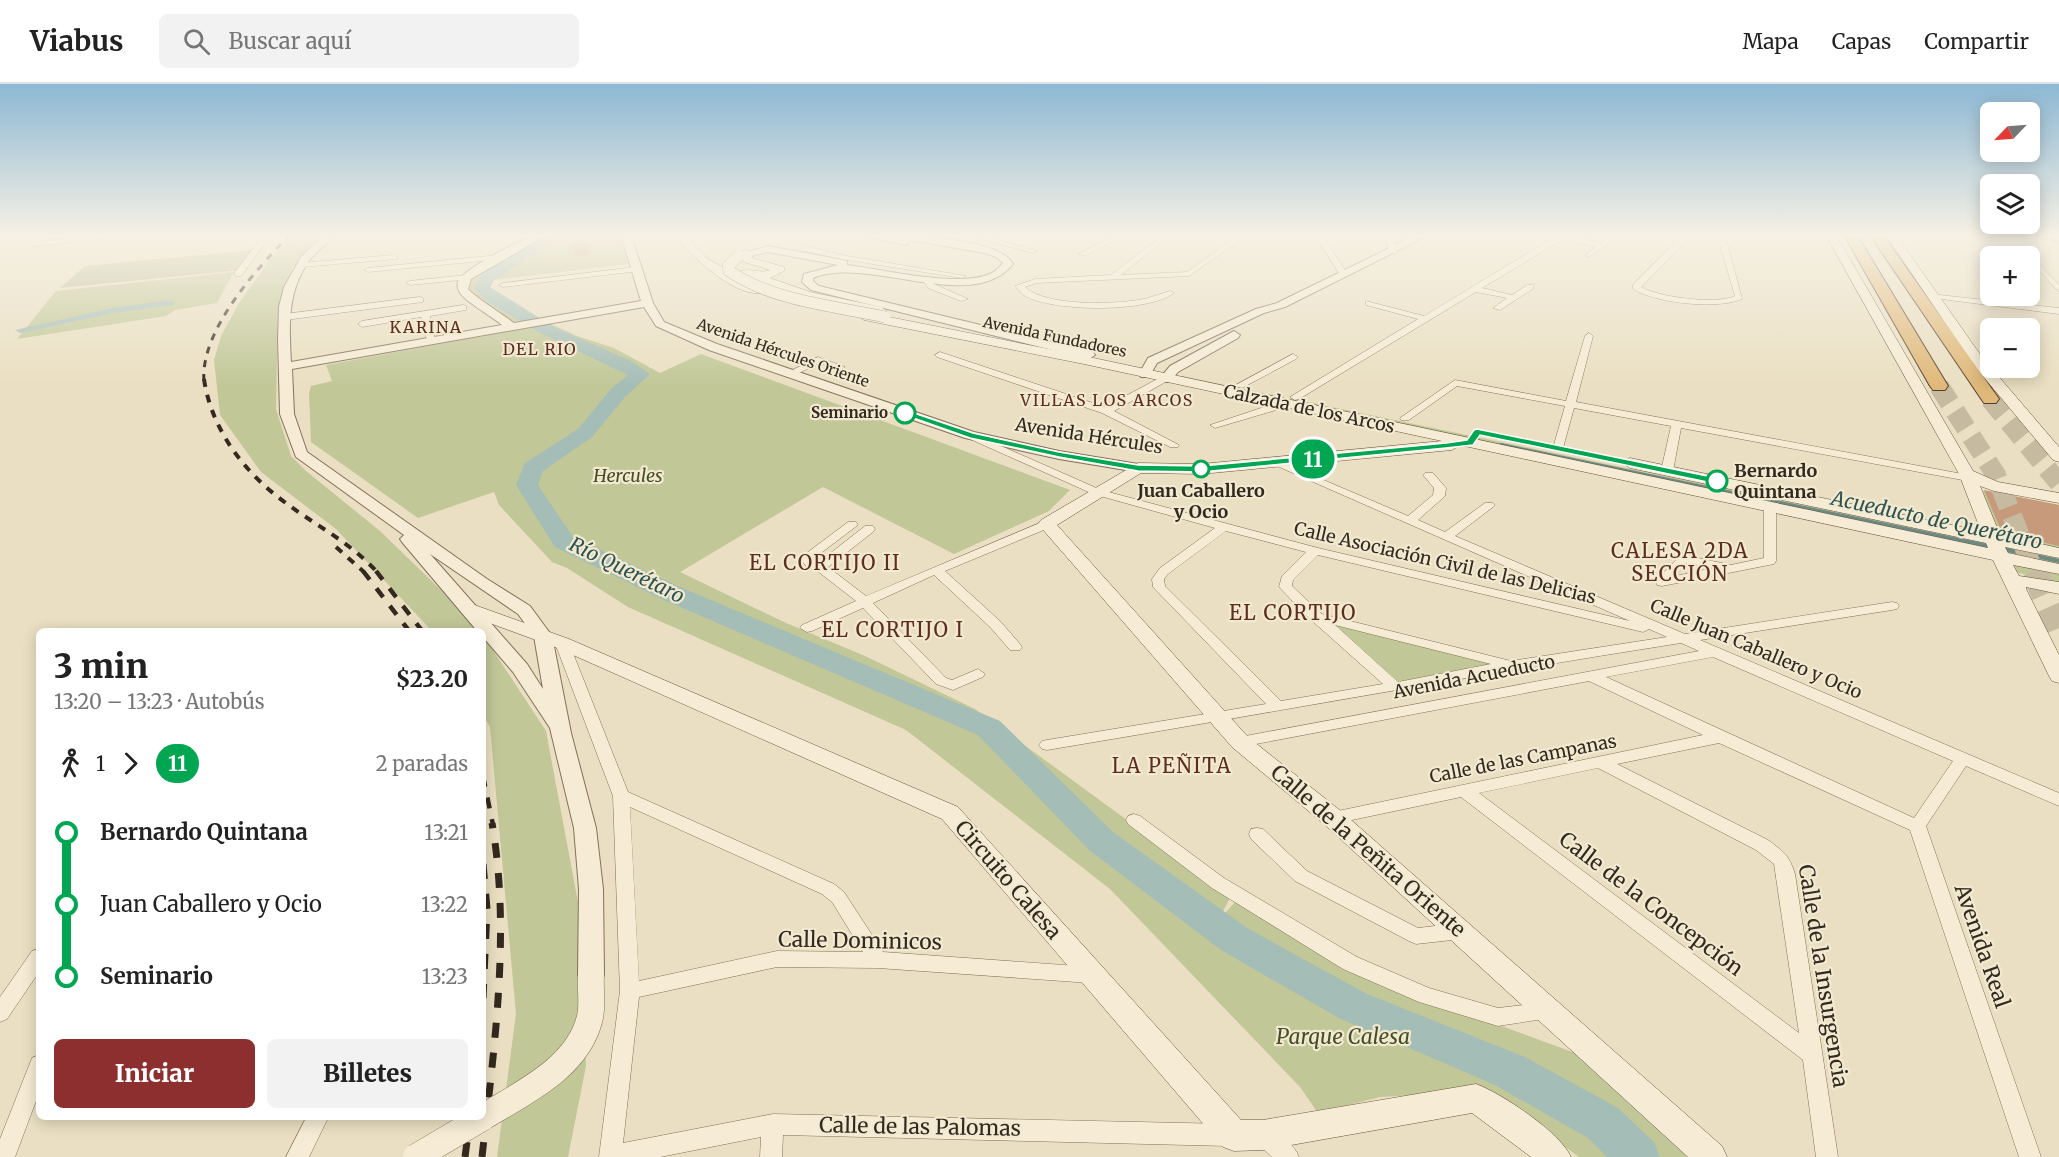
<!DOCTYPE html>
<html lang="es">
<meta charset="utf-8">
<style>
body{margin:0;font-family:Merriweather,serif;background:#f2f2f2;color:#222;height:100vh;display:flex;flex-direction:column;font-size:22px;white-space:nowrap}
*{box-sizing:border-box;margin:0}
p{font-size:20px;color:#767676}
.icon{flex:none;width:33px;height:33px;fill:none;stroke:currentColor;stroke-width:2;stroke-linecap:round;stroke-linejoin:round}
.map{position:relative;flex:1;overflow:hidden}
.sheet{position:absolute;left:36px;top:544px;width:450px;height:492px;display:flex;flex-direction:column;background:#fff;border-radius:9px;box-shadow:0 3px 15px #0003}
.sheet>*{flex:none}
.badge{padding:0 12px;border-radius:20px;font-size:21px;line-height:39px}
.needle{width:39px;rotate:245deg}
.tools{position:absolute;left:1980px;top:18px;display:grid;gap:12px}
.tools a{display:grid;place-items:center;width:60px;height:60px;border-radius:9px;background:#fff;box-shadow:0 3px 15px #0003;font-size:30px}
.map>.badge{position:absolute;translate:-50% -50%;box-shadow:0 0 0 3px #fff}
.legs{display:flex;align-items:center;gap:9px;height:66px;padding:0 18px;font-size:20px}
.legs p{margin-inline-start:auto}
.summary{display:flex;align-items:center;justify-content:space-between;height:102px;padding:0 18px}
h1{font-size:33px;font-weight:800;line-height:45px}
.button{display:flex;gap:12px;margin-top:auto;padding:12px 18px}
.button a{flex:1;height:69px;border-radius:9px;background:#8d2f2f;color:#fff;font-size:24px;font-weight:800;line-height:69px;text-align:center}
.button a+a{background:#f2f2f2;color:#222}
ul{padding:0 18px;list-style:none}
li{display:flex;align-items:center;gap:21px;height:72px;font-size:22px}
li i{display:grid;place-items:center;width:9px;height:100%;margin:0 8px;background:currentColor}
li i::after{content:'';width:15px;height:15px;margin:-8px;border:4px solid;border-radius:50%;background:#fff}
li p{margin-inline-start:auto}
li:first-child i{background:linear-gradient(#0000 50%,currentColor 0)}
li:last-child i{background:linear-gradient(currentColor 50%,#0000 0)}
header{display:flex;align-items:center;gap:36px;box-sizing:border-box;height:84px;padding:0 30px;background:#fff;border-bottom:2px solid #e0e0e0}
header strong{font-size:28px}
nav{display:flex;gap:33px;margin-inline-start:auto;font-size:21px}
.search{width:420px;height:54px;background:#f2f2f2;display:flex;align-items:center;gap:15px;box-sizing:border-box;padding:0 21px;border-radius:9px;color:#767676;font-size:22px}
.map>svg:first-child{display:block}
.green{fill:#c1c797}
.cemetery{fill:#b8bd96}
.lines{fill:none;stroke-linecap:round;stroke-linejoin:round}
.stream{stroke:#6c8a83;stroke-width:4}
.canal{fill:#a4bdb6;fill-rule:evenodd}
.river{fill:#a4bdb6;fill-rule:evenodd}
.building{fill:#c69a7b}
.trunk-tunnel-far1{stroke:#c6bba1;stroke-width:20;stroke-dasharray:20 10;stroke-linecap:butt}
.trunk-tunnel{stroke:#c6bba1;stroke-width:26;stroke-dasharray:26 13;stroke-linecap:butt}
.minor-casing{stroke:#83705b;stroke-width:1}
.tertiary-casing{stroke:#83705b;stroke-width:2}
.secondary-casing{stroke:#65523e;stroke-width:1}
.trunk-casing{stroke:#513f2f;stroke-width:2}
.minor{fill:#f6ecd5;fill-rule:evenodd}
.tertiary{fill:#f6ecd5;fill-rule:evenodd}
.secondary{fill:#f6ecd5;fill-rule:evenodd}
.trunk{fill:#e0b97a;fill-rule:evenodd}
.rail-far3{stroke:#34291e;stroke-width:3;stroke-dasharray:7 7;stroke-linecap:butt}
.rail-far2{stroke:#34291e;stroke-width:4;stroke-dasharray:8 8;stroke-linecap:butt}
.rail-far1{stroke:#34291e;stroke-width:4.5;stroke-dasharray:11 11;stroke-linecap:butt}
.rail{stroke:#34291e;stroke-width:7;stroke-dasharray:15 15;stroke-linecap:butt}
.tertiary-bridge-far1-casing{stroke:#83705b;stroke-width:12;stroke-linecap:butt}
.tertiary-bridge-casing{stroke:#83705b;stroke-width:27;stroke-linecap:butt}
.tertiary-bridge-far1{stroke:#f6ecd5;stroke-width:11}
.tertiary-bridge{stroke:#f6ecd5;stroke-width:26}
.line-1{fill:#00a651;stroke:#fff;stroke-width:1.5}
.stop-1-dot{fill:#fff;stroke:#00a651;stroke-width:3}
.labels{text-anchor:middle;stroke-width:4.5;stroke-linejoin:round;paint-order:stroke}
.far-street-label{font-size:15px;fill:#34291e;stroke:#f2e9d1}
.far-stop-label{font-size:15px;font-weight:bold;fill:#34291e;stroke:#f2e9d1;text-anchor:end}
.far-neighbourhood-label{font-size:16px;letter-spacing:1.5px;fill:#5d2d20;stroke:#f2e9d1}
.street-label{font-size:18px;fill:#34291e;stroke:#f2e9d1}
.stop-label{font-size:18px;font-weight:bold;fill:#34291e;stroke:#f2e9d1;text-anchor:start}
.park-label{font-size:18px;font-style:italic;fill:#444f26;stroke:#f2e9d1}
.water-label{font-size:20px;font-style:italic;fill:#2e5250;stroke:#f2e9d1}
.neighbourhood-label{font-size:20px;letter-spacing:1.5px;fill:#5d2d20;stroke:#f2e9d1}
.near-street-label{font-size:21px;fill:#34291e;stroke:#f2e9d1}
.near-park-label{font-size:21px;font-style:italic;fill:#444f26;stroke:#f2e9d1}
</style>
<header>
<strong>Viabus</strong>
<div class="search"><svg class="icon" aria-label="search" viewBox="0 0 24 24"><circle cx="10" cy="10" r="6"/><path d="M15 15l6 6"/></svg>Buscar aquí</div>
<nav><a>Mapa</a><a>Capas</a><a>Compartir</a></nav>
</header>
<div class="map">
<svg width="2059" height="1073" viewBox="0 0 2059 1073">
<rect width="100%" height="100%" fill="#eadfc2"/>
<g class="green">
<path d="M296 151H325L292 184 278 225 276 325 291 372 306 387 380 447 473 537 480 547H432L336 445 261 388 220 331 214 276 221 252 239 219 272 173Z"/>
<path d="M546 151H568L565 154 619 151 628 180 493 196 490 204 540 235 577 252 614 264 660 289 701 270 1070 406 1049 427 954 470 823 403 680 488 786 539 865 572 975 625 1231 812 1218 837 1236 817 1496 940 1575 969 1703 1073H1579L1501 1016 1450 1009 1380 1013 1318 1029 1300 1003 1110 805 906 646 628 523 567 484 552 478 499 421 494 408 418 434 311 358 309 309 311 302 332 297 326 281 521 245 475 213 466 204 473 191Z"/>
<path d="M234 188 217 219 175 226 166 232 17 255 56 207Z"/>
<path d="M1182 292 1930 447 1989 456 1983 407 2059 421V499L2011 487 2003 471 1182 297Z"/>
<path d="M1315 532 1512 581 1395 603Z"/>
<path d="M483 551 546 647 580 829 586 982 568 1073H497L516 930 490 643 483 631Z"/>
</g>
<path class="cemetery" d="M253 166 240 186 60 204 85 182Z"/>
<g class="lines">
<g class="stream">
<path d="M1501 361 1992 463"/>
<path d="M2003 465 2059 477"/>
</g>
<path class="canal" d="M170 216 175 219 173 221 113 229 20 249 15 246 113 224Z"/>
<path class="river" d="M548 151H566L495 195 490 203 554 243 631 277 650 290 625 313 592 353 543 387 538 401 573 453 682 504 1000 637 1113 748 1247 844 1367 910 1525 973 1618 1024 1654 1058 1660 1073H1607L1588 1054 1495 1001 1339 934 1221 866 1089 766 978 651 664 516 555 463 516 401 525 379 578 345 611 305 628 291 542 250 485 216 474 204 482 189Z"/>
</g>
<g class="building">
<path d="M587 158 589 170 575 172 572 160Z"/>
<path d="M1984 406 2059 421V462L2002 449Z"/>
</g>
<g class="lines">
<g class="trunk-tunnel-far1">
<path d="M1939 302 1996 391 2034 488"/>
<path d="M1990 315 2059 399"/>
</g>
<path class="trunk-tunnel" d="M2034 487 2059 544"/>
<defs>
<g id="minor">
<path d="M110 151H142L33 162 29 160 33 158Z"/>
<path d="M264 151H271L241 192H235V188Z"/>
<path d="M967 151H980L1037 167 1033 169Z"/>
<path d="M1115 151H1124L1086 172 1079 170Z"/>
<path d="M1163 151H1171L1121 191 1187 188 1239 151H1247L1189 192 1036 199 1025 203C1045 223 1121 221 1148 214 1155 212 1163 209 1170 207L1174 209C1148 229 1054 228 1025 212 1021 209 1018 205 1015 202L1035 195 1111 191Z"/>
<path d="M1315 151H1322L1347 189 1346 191H1340Z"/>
<path d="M1386 151H1394L1396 170 1389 168Z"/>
<path d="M1507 151H1516L1509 157H1503V153Z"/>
<path d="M1558 151H1568L1601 159 1612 151 1620 152 1589 173 1585 171 1596 163 1563 155 1482 204 1512 211 1527 201H1533V205L1500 226 1493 224 1507 214 1476 208 1299 315 1295 316 1290 313 1418 235 1366 221V217L1424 232Z"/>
<path d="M1682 151 1691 153 1641 203C1658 213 1716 221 1735 212L1717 151H1725L1742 215C1717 226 1655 219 1633 205V201Z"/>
<path d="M2004 151H2012L2059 201V208L2030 177V172H2025Z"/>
<path d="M805 162 841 171 966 192 962 194 841 175 802 166 801 164Z"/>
<path d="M394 171H397V175L301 183 297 181 301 179Z"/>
<path d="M499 171H502V175L368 188 364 186 368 184Z"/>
<path d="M636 183H639V187L503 203 499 201 503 199Z"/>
<path d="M467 191H470V195L410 201 406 199 410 197Z"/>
<path d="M923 193H929L934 200 968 215 961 217 928 204 922 195Z"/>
<path d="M1930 210 2059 224V230L1933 214H1930Z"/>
<path d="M420 213 423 214V218L285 236 281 233 285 230Z"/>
<path d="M463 221 466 222V226L430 232 435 256 431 259 427 256 421 233 362 243 358 240 362 237Z"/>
<path d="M1589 249 1593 252 1576 318 1968 391 1974 394 1968 397 1681 344 1673 387 1667 390 1661 387 1671 342 1574 324 1563 364 1558 367 1553 364 1565 322 1457 302 1409 336H1401L1400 334 1455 296 1566 317 1585 252Z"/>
<path d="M940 268 1105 323 1163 292H1169V296L1114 327 1179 361 1178 363H1170L1102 329 937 273 935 271Z"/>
<path d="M1293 270 1298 273 1296 275 1242 304 1234 302Z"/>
<path d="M818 273 845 283 840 286 819 279 793 292 785 290Z"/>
<path d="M1271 314 1276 317V326L1215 344 1210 341 1267 322 1266 317Z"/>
<path d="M974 350 1101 406 1318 464 1630 537 1270 379 1275 376 1279 377 1408 432 1433 411 1434 404 1423 391 1425 389H1433L1446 404 1445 412 1418 436 1445 448 1485 419H1493L1495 421 1493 423 1455 452 1685 550 1892 518 1897 519 1899 522 1897 525 1892 526 1700 556 2059 709V722L1966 682 1926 742 2041 1073H2019L1910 746 1719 659 1617 680 1768 756C1784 768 1789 771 1795 790L1838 1073H1816L1803 976 1461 713 1333 740 1327 738 1325 734 1327 730 1333 728 1703 651 1589 597 1240 663 1235 662 1232 658 1235 654 1240 653 1699 567 1681 559C1469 592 1258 631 1047 666L1042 665 1039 661 1042 657 1047 656 1266 620 1153 503 1152 495 1160 484 1215 444 1093 410 970 355V351ZM1226 447 1306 468 1282 492 1279 503 1310 535 1383 600 1281 617 1165 502 1164 495 1168 490ZM1318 471 1643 548 1649 545 1667 553 1511 577 1322 530 1292 502 1293 496ZM1335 541 1491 580 1398 598ZM1713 573 1953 677 1914 734 1606 593ZM1598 684 1756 766 1774 780 1799 949 1479 709Z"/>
<path d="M1770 419 1776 423V477L1774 480 1662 502 1657 501 1656 498 1657 495 1680 472 1684 471 1731 481 1764 474V423ZM1687 479 1714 484 1675 492Z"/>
<path d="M1047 436 1053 440 1051 443 945 487 1000 537 1020 560 1022 563 1020 566H1010L990 543 934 491 873 519 946 594 952 596 978 585 985 590 983 593 953 606 936 600 863 524 812 547 807 548 800 544 802 541 856 517 816 486 805 481 800 474 848 438H856L858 441 813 475 819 478 865 442H873L875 445 873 448 828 483 866 512Z"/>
<path d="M562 555 569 559 628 708 834 800 844 808 883 868 1091 883 1098 885 1101 891 1098 897 1091 899 878 884 777 883 639 913 623 1059 773 1030 1228 1040 1236 1044 1239 1051 1236 1058 1228 1062 783 1051 782 1073H760L761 1053 660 1073H599L620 907 613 712 555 559ZM630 723 822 810 832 818 863 868 777 867 639 897Z"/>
<path d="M1134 730 1140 732 1224 794 1357 873 1429 904 1498 924 1549 918 1556 921 1559 927 1556 933 1498 942 1419 918 1343 885 1212 804 1128 740 1126 736 1128 732Z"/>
<path d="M1257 744 1263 745 1307 787 1418 844 1461 839 1468 842 1470 847 1468 852 1461 855 1416 860 1409 857 1295 797 1251 755 1249 750 1251 745Z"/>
<path d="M39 865V888L7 935 0 938V913L32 867Z"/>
<path d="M39 971V1009L15 1073H0V1055L32 974Z"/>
<path d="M306 1034H328L309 1073H286Z"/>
<path d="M1265 1041C1278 1047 1294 1060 1299 1073H1272L1257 1059 1254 1052 1257 1045Z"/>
</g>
<g id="tertiary">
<path d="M324 151H335C327 161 315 168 308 178 287 209 289 242 291 278L502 241C493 233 462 216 459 207 458 205 457 201 458 198 461 186 520 156 533 152 537 151 542 151 547 151L471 195 468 205C472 211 505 232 514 239L641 217 621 151H631L653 219 664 238 717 260 974 348 1059 367 1138 380 1145 384 1138 388 1059 375 965 354 709 266 656 242 644 223 292 285 294 330 307 368 487 495 530 522 552 552 571 649 596 744 603 805 604 891 600 899 591 902 582 899 578 891 579 805 574 744 550 644 513 588 483 553V548H478L402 458 400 455 404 451 296 373 280 330 278 255 279 223 284 203 301 173ZM430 470 518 530 534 552 543 605 527 580Z"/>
<path d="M859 151C888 151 998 151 1013 180 972 231 868 171 813 194V197L819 202 1093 268 1095 271 1089 275 811 206 802 198 804 190 838 181 768 168 739 175 734 172 768 162 843 176 847 177V181C883 185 960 205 992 189 996 187 999 183 1003 179L996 173 985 169 909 156 908 160 905 161Z"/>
<path d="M1416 151H1429L1285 223 1264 229 1157 279 1149 293H1141L1139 290 1148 274 1256 225 1277 219Z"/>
<path d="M2033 151H2059V157Z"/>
<path d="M1234 247 1240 251 1238 254 1178 288 1171 297 1166 298 1160 294 1170 282Z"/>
</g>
<g id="secondary">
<path d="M677 151H687L692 159 708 175 763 206 761 209C736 213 688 172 677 151Z"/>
<path d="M1826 151H1836L1973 387 1998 398 2059 409V419L1994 407 1980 402 2000 451 2059 464V474L2005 463 2008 469 2059 480V490L2013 481 2019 492 2059 498V510L2026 503V505L2059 571V599L2052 597 2049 592 1993 476 1460 361 1452 366 1201 390 1141 389 1057 441 1248 653 1342 728 1722 1062 1727 1073H1688L1324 740 1232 663 1038 440 1041 436 1138 379 1201 380 1442 357 1084 280 864 236 858 232 864 228 1084 272 1988 464 1986 459 1630 384 1622 379 1630 374 1981 447 1959 390Z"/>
<path d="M1886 151H1896L1982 273 2059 363V378L2053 376 1972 279Z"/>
<path d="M747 166 752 169V174L784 183V187L770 194 810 208 881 223 887 227 881 231 803 214 741 191V187C751 184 760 190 770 186L744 178 739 173 743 167Z"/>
<path d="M469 519 569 555 958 723 1241 1036H1263L1476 1000C1501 1009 1561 1049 1571 1073H1531L1472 1029 1263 1066 1234 1067 1223 1063 942 735 555 563 462 529 459 525 462 521Z"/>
</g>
<g id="trunk">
<path d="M1844 151H1857L1948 302 1945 306H1933L1930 302Z"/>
<path d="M1870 151H1883L1999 315 1996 319H1984Z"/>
</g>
</defs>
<use href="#minor" class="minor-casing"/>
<use href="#tertiary" class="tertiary-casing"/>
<use href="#secondary" class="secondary-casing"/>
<use href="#trunk" class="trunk-casing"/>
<use href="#minor" class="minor"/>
<use href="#tertiary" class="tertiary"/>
<use href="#secondary" class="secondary"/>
<use href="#trunk" class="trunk"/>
<path class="rail-far3" d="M204 297C200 247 257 184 290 151"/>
<g class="rail-far2">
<path d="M204 295C211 343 241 384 278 413 312 440 348 456 377 488"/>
<path d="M336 463 364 488"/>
</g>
<g class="rail-far1">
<path d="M363 487 410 548"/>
<path d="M376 487 423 548"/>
<path d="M483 692 493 741"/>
</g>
<g class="rail">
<path d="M483 780 487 825 483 914"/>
<path d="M465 1073 470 1034"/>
<path d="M482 1073C494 963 511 849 492 739"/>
</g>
<defs>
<path id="tertiary-bridge-far1" d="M739 172 728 182 729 187C773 217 834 222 885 233"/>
<g id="tertiary-bridge">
<path d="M483 1033C523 1009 579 983 590 933 593 920 590 905 591 891"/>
<path d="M416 1073 482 1034"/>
</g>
</defs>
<use href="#tertiary-bridge-far1" class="tertiary-bridge-far1-casing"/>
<use href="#tertiary-bridge" class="tertiary-bridge-casing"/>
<use href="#tertiary-bridge-far1" class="tertiary-bridge-far1"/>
<use href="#tertiary-bridge" class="tertiary-bridge"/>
</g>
<linearGradient id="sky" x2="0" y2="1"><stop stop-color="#8db8d4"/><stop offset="0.5" stop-color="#f6f1e4"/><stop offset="1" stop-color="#f6f1e4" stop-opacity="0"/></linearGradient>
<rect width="2059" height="302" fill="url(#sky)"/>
<path class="line-1" d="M905 326 973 349 1059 368 1138 381 1202 382 1446 359 1467 356 1474 346 1477 345 1717 394 1722 397 1717 400 1480 351 1473 361 1446 364 1202 388 1138 387 1059 373 970 354 902 330V327Z"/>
<g class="stop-1-dot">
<circle cx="905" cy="329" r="10"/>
<circle cx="1201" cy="385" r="8"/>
<circle cx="1717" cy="397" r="10"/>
</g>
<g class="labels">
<g class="far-street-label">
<text transform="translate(1055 253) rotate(12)" y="5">Avenida Fundadores</text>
<text transform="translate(783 269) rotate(19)" y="5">Avenida Hércules Oriente</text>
</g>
<g class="far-stop-label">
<text x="888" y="334">Seminario</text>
</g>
<g class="far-neighbourhood-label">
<text x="426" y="249">KARINA</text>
<text x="540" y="271">DEL RIO</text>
<text x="1107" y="322">VILLAS LOS ARCOS</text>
</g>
<g class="street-label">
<text transform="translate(1309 325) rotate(12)" y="6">Calzada de los Arcos</text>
<text transform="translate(1089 352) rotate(9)" y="6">Avenida Hércules</text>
<text transform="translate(1445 479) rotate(13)" y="6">Calle Asociación Civil de las Delicias</text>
<text transform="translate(1756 565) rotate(23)" y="6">Calle Juan Caballero y Ocio</text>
<text transform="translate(1474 593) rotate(-11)" y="6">Avenida Acueducto</text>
<text transform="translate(1523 675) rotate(-11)" y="6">Calle de las Campanas</text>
</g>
<g class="stop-label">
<text x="1734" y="393">Bernardo<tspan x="1734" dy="21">Quintana</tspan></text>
<text x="1201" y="413" text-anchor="middle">Juan Caballero<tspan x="1201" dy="21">y Ocio</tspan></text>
</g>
<g class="park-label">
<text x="628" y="398">Hercules</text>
</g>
<g class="water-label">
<text transform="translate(1937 436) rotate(12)" y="7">Acueducto de Querétaro</text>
<text transform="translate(627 486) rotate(26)" y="7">Río Querétaro</text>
</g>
<g class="neighbourhood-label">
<text x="1680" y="474">CALESA 2DA<tspan x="1680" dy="23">SECCIÓN</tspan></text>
<text x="825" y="486">EL CORTIJO II</text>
<text x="1293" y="536">EL CORTIJO</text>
<text x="893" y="553">EL CORTIJO I</text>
<text x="1172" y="689">LA PEÑITA</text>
</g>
<g class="near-street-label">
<text transform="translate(1368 767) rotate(41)" y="7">Calle de la Peñita Oriente</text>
<text transform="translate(1008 796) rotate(49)" y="7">Circuito Calesa</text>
<text transform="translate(1651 820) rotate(37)" y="7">Calle de la Concepción</text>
<text transform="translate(860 857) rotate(1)" y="7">Calle Dominicos</text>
<text transform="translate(1982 862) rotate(71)" y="7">Avenida Real</text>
<text transform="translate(1823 892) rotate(81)" y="7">Calle de la Insurgencia</text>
<text transform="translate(920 1043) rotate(1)" y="7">Calle de las Palomas</text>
</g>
<g class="near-park-label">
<text x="1343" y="960">Parque Calesa</text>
</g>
</g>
</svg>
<div class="tools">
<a><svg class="needle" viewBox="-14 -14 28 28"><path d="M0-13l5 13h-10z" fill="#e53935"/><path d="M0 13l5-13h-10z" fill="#767676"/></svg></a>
<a><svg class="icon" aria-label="layers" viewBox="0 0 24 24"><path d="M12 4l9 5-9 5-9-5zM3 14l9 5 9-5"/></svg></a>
<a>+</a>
<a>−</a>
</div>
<b class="badge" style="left:1313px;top:375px;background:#00a651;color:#fff">11</b>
<section class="sheet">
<div class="summary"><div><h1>3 min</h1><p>13:20 – 13:23 · Autobús</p></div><b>$23.20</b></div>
<div class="legs"><svg class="icon" aria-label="walk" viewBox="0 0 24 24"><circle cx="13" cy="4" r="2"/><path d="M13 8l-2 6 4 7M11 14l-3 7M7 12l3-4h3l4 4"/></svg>1<svg class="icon" aria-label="forward" viewBox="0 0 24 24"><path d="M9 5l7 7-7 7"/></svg><b class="badge" style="background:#00a651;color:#fff">11</b><p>2 paradas</p></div>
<ul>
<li><i style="color:#00a651"></i><b>Bernardo Quintana</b><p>13:21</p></li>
<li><i style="color:#00a651"></i><span>Juan Caballero y Ocio</span><p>13:22</p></li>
<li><i style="color:#00a651"></i><b>Seminario</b><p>13:23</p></li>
</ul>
<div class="button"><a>Iniciar</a><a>Billetes</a></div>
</section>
</div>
